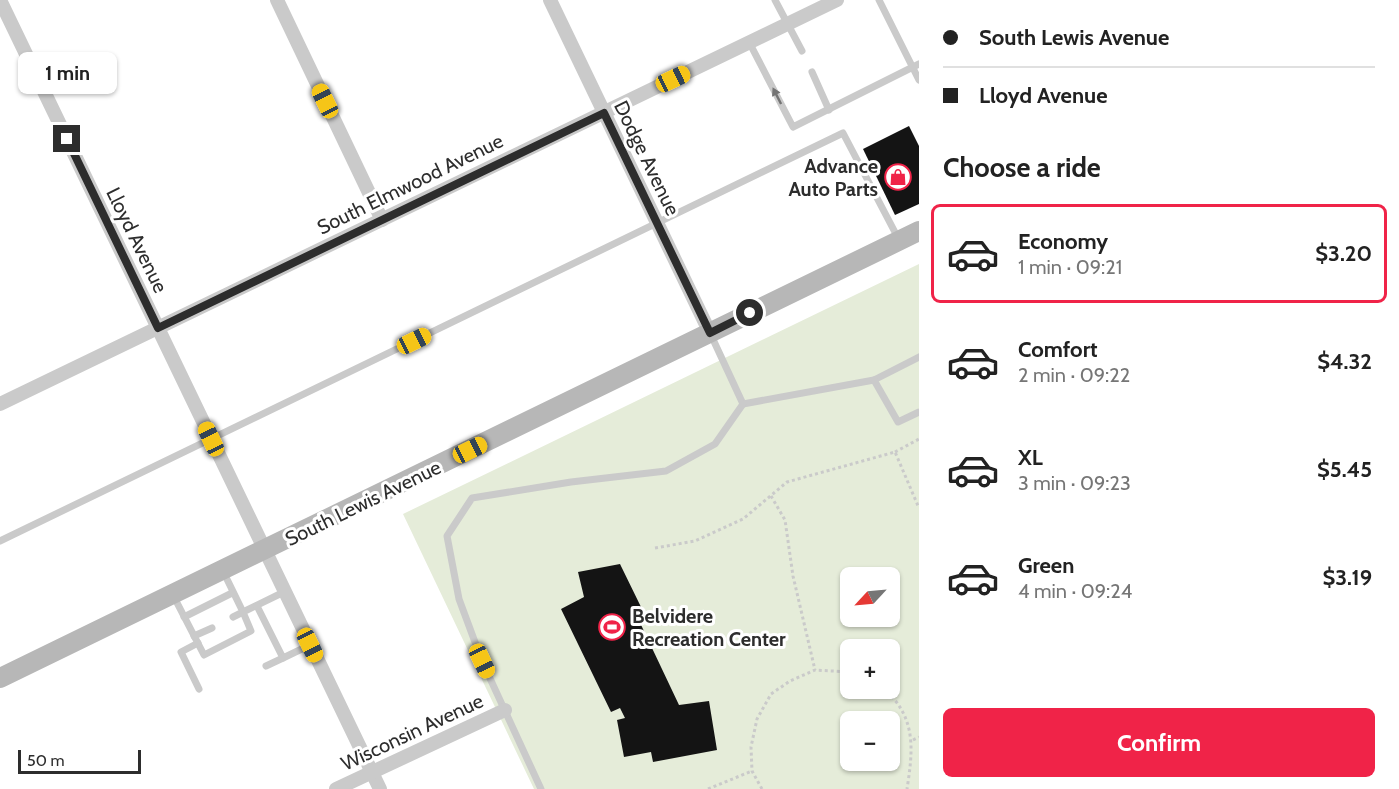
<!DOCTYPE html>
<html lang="en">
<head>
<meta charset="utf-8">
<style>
  body { margin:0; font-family:Cabin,sans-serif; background:#f2f2f2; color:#222; height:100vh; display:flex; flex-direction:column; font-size:22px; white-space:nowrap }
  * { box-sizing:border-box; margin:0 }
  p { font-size:20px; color:#767676 }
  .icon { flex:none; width:33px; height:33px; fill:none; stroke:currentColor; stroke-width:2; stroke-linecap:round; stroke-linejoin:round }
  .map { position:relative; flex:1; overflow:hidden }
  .panel { display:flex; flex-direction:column; background:#fff; width:480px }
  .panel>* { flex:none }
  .banner { display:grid; align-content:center; height:132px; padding:0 24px; background:#fff }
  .needle { width:39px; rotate:244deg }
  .fabs { position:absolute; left:840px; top:567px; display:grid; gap:12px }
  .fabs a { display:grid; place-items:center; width:60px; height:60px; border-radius:9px; background:#fff; box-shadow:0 2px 4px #0004; font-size:30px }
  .scale { position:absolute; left:18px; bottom:15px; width:123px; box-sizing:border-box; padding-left:6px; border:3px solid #2d2d2d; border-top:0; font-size:16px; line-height:21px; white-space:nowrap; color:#2d2d2d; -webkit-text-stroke:4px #fff; paint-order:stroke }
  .end { position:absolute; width:27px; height:27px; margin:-14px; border:8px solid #2d2d2d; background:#fff; box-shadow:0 0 0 3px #fff }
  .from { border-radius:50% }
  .bubble { position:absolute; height:42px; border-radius:9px; background:#fff; box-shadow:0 2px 4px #0004; font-size:20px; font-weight:700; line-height:42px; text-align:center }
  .car { position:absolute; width:18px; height:36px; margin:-18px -9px; border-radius:8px; box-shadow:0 0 4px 2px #0007; background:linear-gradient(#f5c518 24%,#345 0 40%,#f5c518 0 76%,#345 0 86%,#f5c518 0) }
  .banner b { display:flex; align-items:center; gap:21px; height:57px; font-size:22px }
  .banner b+b { border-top:2px solid #e0e0e0 }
  .banner i { width:15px; height:15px; background:#222 }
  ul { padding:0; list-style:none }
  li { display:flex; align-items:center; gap:18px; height:99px; margin:0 12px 9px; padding:0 12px; border:3px solid transparent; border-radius:9px }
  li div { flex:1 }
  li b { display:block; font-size:22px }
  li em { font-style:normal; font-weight:700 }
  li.active { border-color:#f02348 }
  li>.icon { width:54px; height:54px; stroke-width:1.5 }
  h2 { padding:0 24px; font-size:27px; line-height:72px }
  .action { display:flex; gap:12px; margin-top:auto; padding:12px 24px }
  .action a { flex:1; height:69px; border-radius:9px; background:#f02348; color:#fff; font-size:24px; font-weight:700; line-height:69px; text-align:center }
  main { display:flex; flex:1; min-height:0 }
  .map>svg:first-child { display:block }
  .green { fill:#e5ecd9; fill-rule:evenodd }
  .building { fill:#141414 }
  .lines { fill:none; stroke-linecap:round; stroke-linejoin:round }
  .path { stroke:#cacaca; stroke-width:3; stroke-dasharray:3 3; stroke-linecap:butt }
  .lane { stroke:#cacaca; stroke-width:7 }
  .street { stroke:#cacaca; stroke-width:14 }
  .secondary { stroke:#b7b7b7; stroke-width:20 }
  .oneway { fill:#747474 }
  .route { stroke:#2d2d2d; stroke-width:8 }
  .labels { text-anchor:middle; stroke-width:6; stroke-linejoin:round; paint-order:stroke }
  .street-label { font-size:20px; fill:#2d2d2d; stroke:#fff }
  .poi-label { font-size:20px; font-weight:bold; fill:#2d2d2d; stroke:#fff; text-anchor:end }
</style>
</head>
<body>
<main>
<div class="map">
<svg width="919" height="789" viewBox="0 0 919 789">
  <rect width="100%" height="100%" fill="#fff"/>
  <!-- green -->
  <path class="green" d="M 919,264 L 919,789 L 534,789 L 403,514 ZM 850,578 L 890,578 L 890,616 L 850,616 ZM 850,650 L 890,650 L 890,688 L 850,688 ZM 850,722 L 890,722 L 890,760 L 850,760 Z"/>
  <!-- building -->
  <g class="building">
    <path d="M 909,126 L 919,146 L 919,204 L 895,215 L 863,149 Z"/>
    <path d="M 620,564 L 641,607 L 634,610 L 679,705 L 709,701 L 717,750 L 653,762 L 651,752 L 624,757 L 617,720 L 625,718 L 620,708 L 611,712 L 561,609 L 584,597 L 578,572 Z"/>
  </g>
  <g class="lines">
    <!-- path -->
    <g class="path">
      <path d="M 895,452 L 919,439"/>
      <path d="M 771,496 L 785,520 L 793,576 L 815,670"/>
      <path d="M 655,548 L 695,541 L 743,519 L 787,482 L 895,452 L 919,508"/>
      <path d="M 883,688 C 917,717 913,750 907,789"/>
      <path d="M 913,740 L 919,737"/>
      <path d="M 708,789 L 752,771"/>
      <path d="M 762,789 L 752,771 L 751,747 L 757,719 L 771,694 L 790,681 L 815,670 L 850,672"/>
    </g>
    <!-- lane -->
    <g class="lane">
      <path d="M 775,0 L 802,51"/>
      <path d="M 879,0 L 919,80"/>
      <path d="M 749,42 L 793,127 L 919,64"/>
      <path d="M 812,72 L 829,110"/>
      <path d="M 711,335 L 743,404 L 874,380 L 919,357"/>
      <path d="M 874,380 L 898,422 L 919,412"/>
      <path d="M 0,541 L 843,133 L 898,238"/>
      <path d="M 223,571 L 243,612 L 233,617"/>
      <path d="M 173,595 L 204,655 L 251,631 L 243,612 L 284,592"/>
      <path d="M 257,606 L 283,658 L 310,645"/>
      <path d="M 184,617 L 232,593"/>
      <path d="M 194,636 L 212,628"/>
      <path d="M 198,643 L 181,652 L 199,689"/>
      <path d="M 266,666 L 283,658"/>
      <path d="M 541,789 L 482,661 L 459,599 L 447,536 L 472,498 L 571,482 L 666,471 L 715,444 L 743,404"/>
    </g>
    <!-- street -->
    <g class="street">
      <path d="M 0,0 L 380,789"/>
      <path d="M 277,0 L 382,220"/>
      <path d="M 550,0 L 710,333"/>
      <path d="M 0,404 L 837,0"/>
      <path d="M 336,789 L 505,710"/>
    </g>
    <!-- secondary -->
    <path class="secondary" d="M 0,678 L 919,231"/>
  </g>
  <!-- one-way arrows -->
  <defs><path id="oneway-solid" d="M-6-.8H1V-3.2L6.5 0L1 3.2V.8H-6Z" transform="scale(1.5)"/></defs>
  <use class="oneway" href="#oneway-solid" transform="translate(777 96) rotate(-117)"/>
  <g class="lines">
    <!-- route -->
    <path class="route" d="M 67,139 L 158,328 L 604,113 L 710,333 L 750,313"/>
  </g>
  <!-- icons -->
  <defs>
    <g id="shop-ring" transform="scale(1.35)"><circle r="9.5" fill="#fff" stroke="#f02348" stroke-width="1.5"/><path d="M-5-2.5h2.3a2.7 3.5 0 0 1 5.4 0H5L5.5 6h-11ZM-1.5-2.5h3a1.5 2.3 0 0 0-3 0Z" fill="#f02348"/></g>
    <g id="stadium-ring" transform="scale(1.35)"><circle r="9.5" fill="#fff" stroke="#f02348" stroke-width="1.5"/><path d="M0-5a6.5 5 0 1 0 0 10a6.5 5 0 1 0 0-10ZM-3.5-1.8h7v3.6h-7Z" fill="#f02348"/></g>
  </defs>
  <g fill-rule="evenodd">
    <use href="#shop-ring" x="898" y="177"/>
    <use href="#stadium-ring" x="612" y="627"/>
  </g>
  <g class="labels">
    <!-- street labels -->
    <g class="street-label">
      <text transform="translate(647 158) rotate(64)" y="7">Dodge Avenue</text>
      <text transform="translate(410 184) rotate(-26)" y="7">South Elmwood Avenue</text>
      <text transform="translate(137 240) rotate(64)" y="7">Lloyd Avenue</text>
      <text transform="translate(363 503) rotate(-26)" y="7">South Lewis Avenue</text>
      <text transform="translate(412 732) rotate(-25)" y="7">Wisconsin Avenue</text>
    </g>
    <!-- poi labels -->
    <g class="poi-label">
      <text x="878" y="173">Advance<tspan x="878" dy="23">Auto Parts</tspan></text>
      <text x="632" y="623" text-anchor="start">Belvidere<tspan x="632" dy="23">Recreation Center</tspan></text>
    </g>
  </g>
</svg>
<div class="fabs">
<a><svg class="needle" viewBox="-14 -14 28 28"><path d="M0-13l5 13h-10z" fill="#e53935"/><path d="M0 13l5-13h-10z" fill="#767676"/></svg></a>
<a>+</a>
<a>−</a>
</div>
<div class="scale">50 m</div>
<i class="end from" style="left:750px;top:313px"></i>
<i class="end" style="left:67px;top:139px"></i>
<div class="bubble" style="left:18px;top:52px;width:99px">1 min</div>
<i class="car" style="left:673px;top:79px;rotate:65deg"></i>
<i class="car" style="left:325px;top:101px;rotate:334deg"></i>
<i class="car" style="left:414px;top:341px;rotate:64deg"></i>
<i class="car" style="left:211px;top:439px;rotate:335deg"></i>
<i class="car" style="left:470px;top:450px;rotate:64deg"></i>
<i class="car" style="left:310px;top:645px;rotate:154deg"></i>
<i class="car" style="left:482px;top:661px;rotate:155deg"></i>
</div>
<section class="panel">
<div class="banner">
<b><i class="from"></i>South Lewis Avenue</b>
<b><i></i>Lloyd Avenue</b>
</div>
<h2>Choose a ride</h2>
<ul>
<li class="active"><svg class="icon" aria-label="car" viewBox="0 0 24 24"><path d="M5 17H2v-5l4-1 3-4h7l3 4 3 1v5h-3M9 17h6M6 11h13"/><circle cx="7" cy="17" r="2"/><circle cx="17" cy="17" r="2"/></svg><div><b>Economy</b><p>1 min · 09:21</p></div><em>$3.20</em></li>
<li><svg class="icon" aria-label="car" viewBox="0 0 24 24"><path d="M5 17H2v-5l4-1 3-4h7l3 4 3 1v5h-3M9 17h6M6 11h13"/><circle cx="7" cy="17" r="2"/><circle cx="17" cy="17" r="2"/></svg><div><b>Comfort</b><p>2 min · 09:22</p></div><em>$4.32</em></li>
<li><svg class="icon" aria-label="car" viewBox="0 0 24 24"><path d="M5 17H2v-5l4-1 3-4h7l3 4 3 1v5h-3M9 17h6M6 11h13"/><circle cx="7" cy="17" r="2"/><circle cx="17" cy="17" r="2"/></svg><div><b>XL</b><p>3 min · 09:23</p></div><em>$5.45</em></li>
<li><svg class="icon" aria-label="car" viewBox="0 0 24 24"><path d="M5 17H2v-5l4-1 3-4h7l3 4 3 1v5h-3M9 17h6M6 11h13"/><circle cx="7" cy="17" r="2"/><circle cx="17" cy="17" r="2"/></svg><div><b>Green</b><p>4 min · 09:24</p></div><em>$3.19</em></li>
</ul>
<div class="action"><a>Confirm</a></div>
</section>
</main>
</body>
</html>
